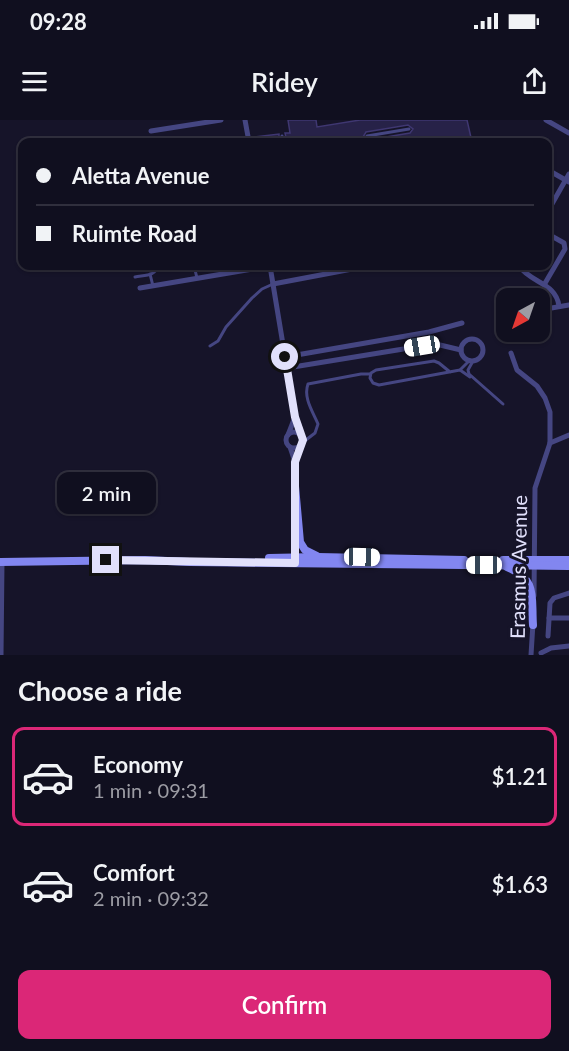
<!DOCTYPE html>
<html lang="en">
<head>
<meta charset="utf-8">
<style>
  body { margin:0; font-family:Lato,sans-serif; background:#1e1d2c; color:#f1f3f6; height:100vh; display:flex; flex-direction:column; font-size:22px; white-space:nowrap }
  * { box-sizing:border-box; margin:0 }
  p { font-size:20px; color:#9c9ca4 }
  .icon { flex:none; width:33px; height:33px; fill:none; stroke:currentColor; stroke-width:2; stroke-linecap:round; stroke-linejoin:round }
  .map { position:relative; height:535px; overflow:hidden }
  .side { display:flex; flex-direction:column; background:#100f1f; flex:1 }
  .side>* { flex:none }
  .hud { position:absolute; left:18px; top:18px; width:534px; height:132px; border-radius:12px; box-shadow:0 2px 4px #0004,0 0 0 2px #302f3d; display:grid; align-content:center; height:132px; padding:0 18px; background:#100f1f }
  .needle { width:39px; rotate:220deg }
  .controls { position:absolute; left:496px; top:168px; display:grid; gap:12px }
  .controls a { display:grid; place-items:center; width:54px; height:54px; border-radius:12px; background:#100f1f; box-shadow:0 2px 4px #0004,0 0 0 2px #302f3d; font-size:30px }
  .end { position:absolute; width:27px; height:27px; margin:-14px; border:8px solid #e1e0fb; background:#111; box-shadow:0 0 0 3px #111 }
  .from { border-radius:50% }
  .bubble { position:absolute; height:42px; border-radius:12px; background:#100f1f; box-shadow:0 2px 4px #0004,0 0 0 2px #302f3d; font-size:20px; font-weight:600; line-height:42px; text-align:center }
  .car { position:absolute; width:18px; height:36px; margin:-18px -9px; border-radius:8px; box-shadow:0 0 4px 2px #0007; background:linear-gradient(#fff 24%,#345 0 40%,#fff 0 76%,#345 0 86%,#fff 0) }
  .hud b { display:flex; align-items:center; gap:21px; height:57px; font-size:22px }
  .hud b+b { border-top:2px solid #302f3d }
  .hud i { width:15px; height:15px; background:#f1f3f6 }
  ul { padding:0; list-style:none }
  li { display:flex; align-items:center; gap:18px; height:99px; margin:0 12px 9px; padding:0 6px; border:3px solid transparent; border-radius:12px }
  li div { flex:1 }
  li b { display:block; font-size:22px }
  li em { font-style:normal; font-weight:600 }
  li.selected { border-color:#db2777 }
  li>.icon { width:54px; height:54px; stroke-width:1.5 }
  h2 { padding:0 18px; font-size:27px; line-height:72px }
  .primary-button { display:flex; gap:12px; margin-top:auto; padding:12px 18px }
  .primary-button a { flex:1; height:69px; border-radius:12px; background:#db2777; color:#fff; font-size:24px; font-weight:600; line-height:69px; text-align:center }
  .status { display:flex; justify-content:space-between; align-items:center; height:42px; padding:0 30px; background:#100f1f; direction:ltr }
  .status svg { height:16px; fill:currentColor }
  header { display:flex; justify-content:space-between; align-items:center; height:78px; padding:0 18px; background:#100f1f; font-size:27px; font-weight:600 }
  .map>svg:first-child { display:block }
  .building { fill:#272248; stroke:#3f3771; stroke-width:1.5; fill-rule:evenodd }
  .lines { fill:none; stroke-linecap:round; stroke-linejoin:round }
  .service { stroke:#454682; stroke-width:3 }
  .minor { stroke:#454682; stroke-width:5 }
  .tertiary { stroke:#454682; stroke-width:7 }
  .secondary { stroke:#8286f0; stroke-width:8 }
  .route { stroke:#e1e0fb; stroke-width:8 }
  .labels { text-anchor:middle; stroke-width:6; stroke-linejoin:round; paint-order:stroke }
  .street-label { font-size:20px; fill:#e1e0fb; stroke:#161429 }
</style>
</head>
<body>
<div class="status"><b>09:28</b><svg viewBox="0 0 49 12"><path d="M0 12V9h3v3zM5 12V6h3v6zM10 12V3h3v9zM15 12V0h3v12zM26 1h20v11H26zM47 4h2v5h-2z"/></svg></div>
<header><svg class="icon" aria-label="menu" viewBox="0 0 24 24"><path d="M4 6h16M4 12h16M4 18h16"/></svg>Ridey<svg class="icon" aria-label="share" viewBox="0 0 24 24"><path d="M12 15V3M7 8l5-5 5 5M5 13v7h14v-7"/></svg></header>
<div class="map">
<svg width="569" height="535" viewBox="0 0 569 535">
  <rect width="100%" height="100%" fill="#161429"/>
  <!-- building -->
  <g class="building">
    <path d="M 288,0 L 316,0 L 317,7 L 360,0 L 467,0 L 472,22 L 410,22 L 406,18 L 399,19 L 396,22 L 287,22 L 285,13 L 290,13 ZM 408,5 L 413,9 L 410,13 L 368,20 L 363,17 L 366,12 Z"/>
    <path d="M 279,14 L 279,22 L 256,22 L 255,17 Z"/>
  </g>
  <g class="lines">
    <!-- service -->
    <g class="service">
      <path d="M 282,16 L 283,22"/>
      <path d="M 367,16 L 409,9"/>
      <path d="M 217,18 L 218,22"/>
      <path d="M 400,22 L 406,22"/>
      <path d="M 194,146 L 197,158"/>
      <path d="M 150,154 L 153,166"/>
      <path d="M 135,157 C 144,155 156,156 158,146"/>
      <path d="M 210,226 L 218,221 L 226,207 L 252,178 L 262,169 L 273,164"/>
      <path d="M 473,241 L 468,250 L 469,254 L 503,284"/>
      <path d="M 460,250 L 470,257"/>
      <path d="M 450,252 L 439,243 L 434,241 L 376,250 L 371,253 L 370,258 L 373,263 L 379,265 L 460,250 L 469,241"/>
      <path d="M 302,323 L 315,313 L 318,304 C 313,292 303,278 308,264 L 361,254 L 370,254"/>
    </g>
    <!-- minor -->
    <g class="minor">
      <path d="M 245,0 L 249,22"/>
      <path d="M 546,0 L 569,13"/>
      <path d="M 151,11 L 221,0"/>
      <path d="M 494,20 L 498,22"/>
      <path d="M 548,50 L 569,62"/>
      <path d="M 548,91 L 569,54"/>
      <path d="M 270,146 L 295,297 L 301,315"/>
      <path d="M 519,146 C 531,163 556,163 559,186"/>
      <path d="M 273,164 L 368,146"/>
      <path d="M 544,165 L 565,129 L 564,123 L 548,114"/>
      <path d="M 140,168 L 270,146"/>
      <path d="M 540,190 L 569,185"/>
      <circle cx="472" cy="230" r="11"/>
      <path d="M 511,233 L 517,250 L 537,266 L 545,278 L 550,292 L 550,323 L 535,368 L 534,476"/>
      <path d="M 285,237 L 429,212 L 462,203"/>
      <path d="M 287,248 L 428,225 L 440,225 L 461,230"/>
      <circle cx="294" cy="320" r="8"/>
      <path d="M 288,315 L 295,297"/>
      <path d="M 550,323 L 569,315"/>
      <path d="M 290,327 L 295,342 L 295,367"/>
      <path d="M 295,439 L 295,400"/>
      <path d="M 549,498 L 569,498"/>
      <path d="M 548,516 L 550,483 L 554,478 L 569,473"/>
      <path d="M 541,533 L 551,528 L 569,526"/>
      <path d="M 531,535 L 533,503"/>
    </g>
    <!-- tertiary -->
    <path class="tertiary" d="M 0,535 L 1,442"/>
    <!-- secondary -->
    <g class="secondary">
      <path d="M 295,366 L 300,422 L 305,430 L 317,436"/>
      <path d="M 269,438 L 318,437 L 464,440"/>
      <path d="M 503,440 L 569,440"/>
      <path d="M 0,442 L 145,440 L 190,442 L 569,446"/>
      <path d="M 507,447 C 538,460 531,477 533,505"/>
    </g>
  </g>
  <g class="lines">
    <!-- route -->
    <path class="route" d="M 106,440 L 295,443 L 295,342 L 303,320 L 295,297 L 285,237"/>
  </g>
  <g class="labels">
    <!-- street labels -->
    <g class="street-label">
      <text transform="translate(519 447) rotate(-89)" y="7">Erasmus Avenue</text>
    </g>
  </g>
</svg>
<div class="controls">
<a><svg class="needle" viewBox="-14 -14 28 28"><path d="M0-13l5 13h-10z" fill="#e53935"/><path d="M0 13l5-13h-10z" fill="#9c9ca4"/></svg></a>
</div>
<i class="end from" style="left:285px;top:237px"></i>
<i class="end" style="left:106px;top:440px"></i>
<div class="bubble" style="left:57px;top:352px;width:99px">2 min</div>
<i class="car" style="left:422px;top:226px;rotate:261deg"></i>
<i class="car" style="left:362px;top:437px;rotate:91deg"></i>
<i class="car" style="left:484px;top:445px;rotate:270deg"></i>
<div class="hud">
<b><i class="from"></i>Aletta Avenue</b>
<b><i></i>Ruimte Road</b>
</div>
</div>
<section class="side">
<h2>Choose a ride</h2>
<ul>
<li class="selected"><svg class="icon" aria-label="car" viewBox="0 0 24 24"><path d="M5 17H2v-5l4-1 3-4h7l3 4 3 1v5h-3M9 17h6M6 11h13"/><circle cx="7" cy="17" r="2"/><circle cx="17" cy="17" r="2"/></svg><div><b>Economy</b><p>1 min · 09:31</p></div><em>$1.21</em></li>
<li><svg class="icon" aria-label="car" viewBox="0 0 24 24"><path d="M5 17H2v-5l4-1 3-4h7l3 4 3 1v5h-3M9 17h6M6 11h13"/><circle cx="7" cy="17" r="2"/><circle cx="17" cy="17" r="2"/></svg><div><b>Comfort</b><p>2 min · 09:32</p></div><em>$1.63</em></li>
</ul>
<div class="primary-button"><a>Confirm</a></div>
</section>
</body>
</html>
